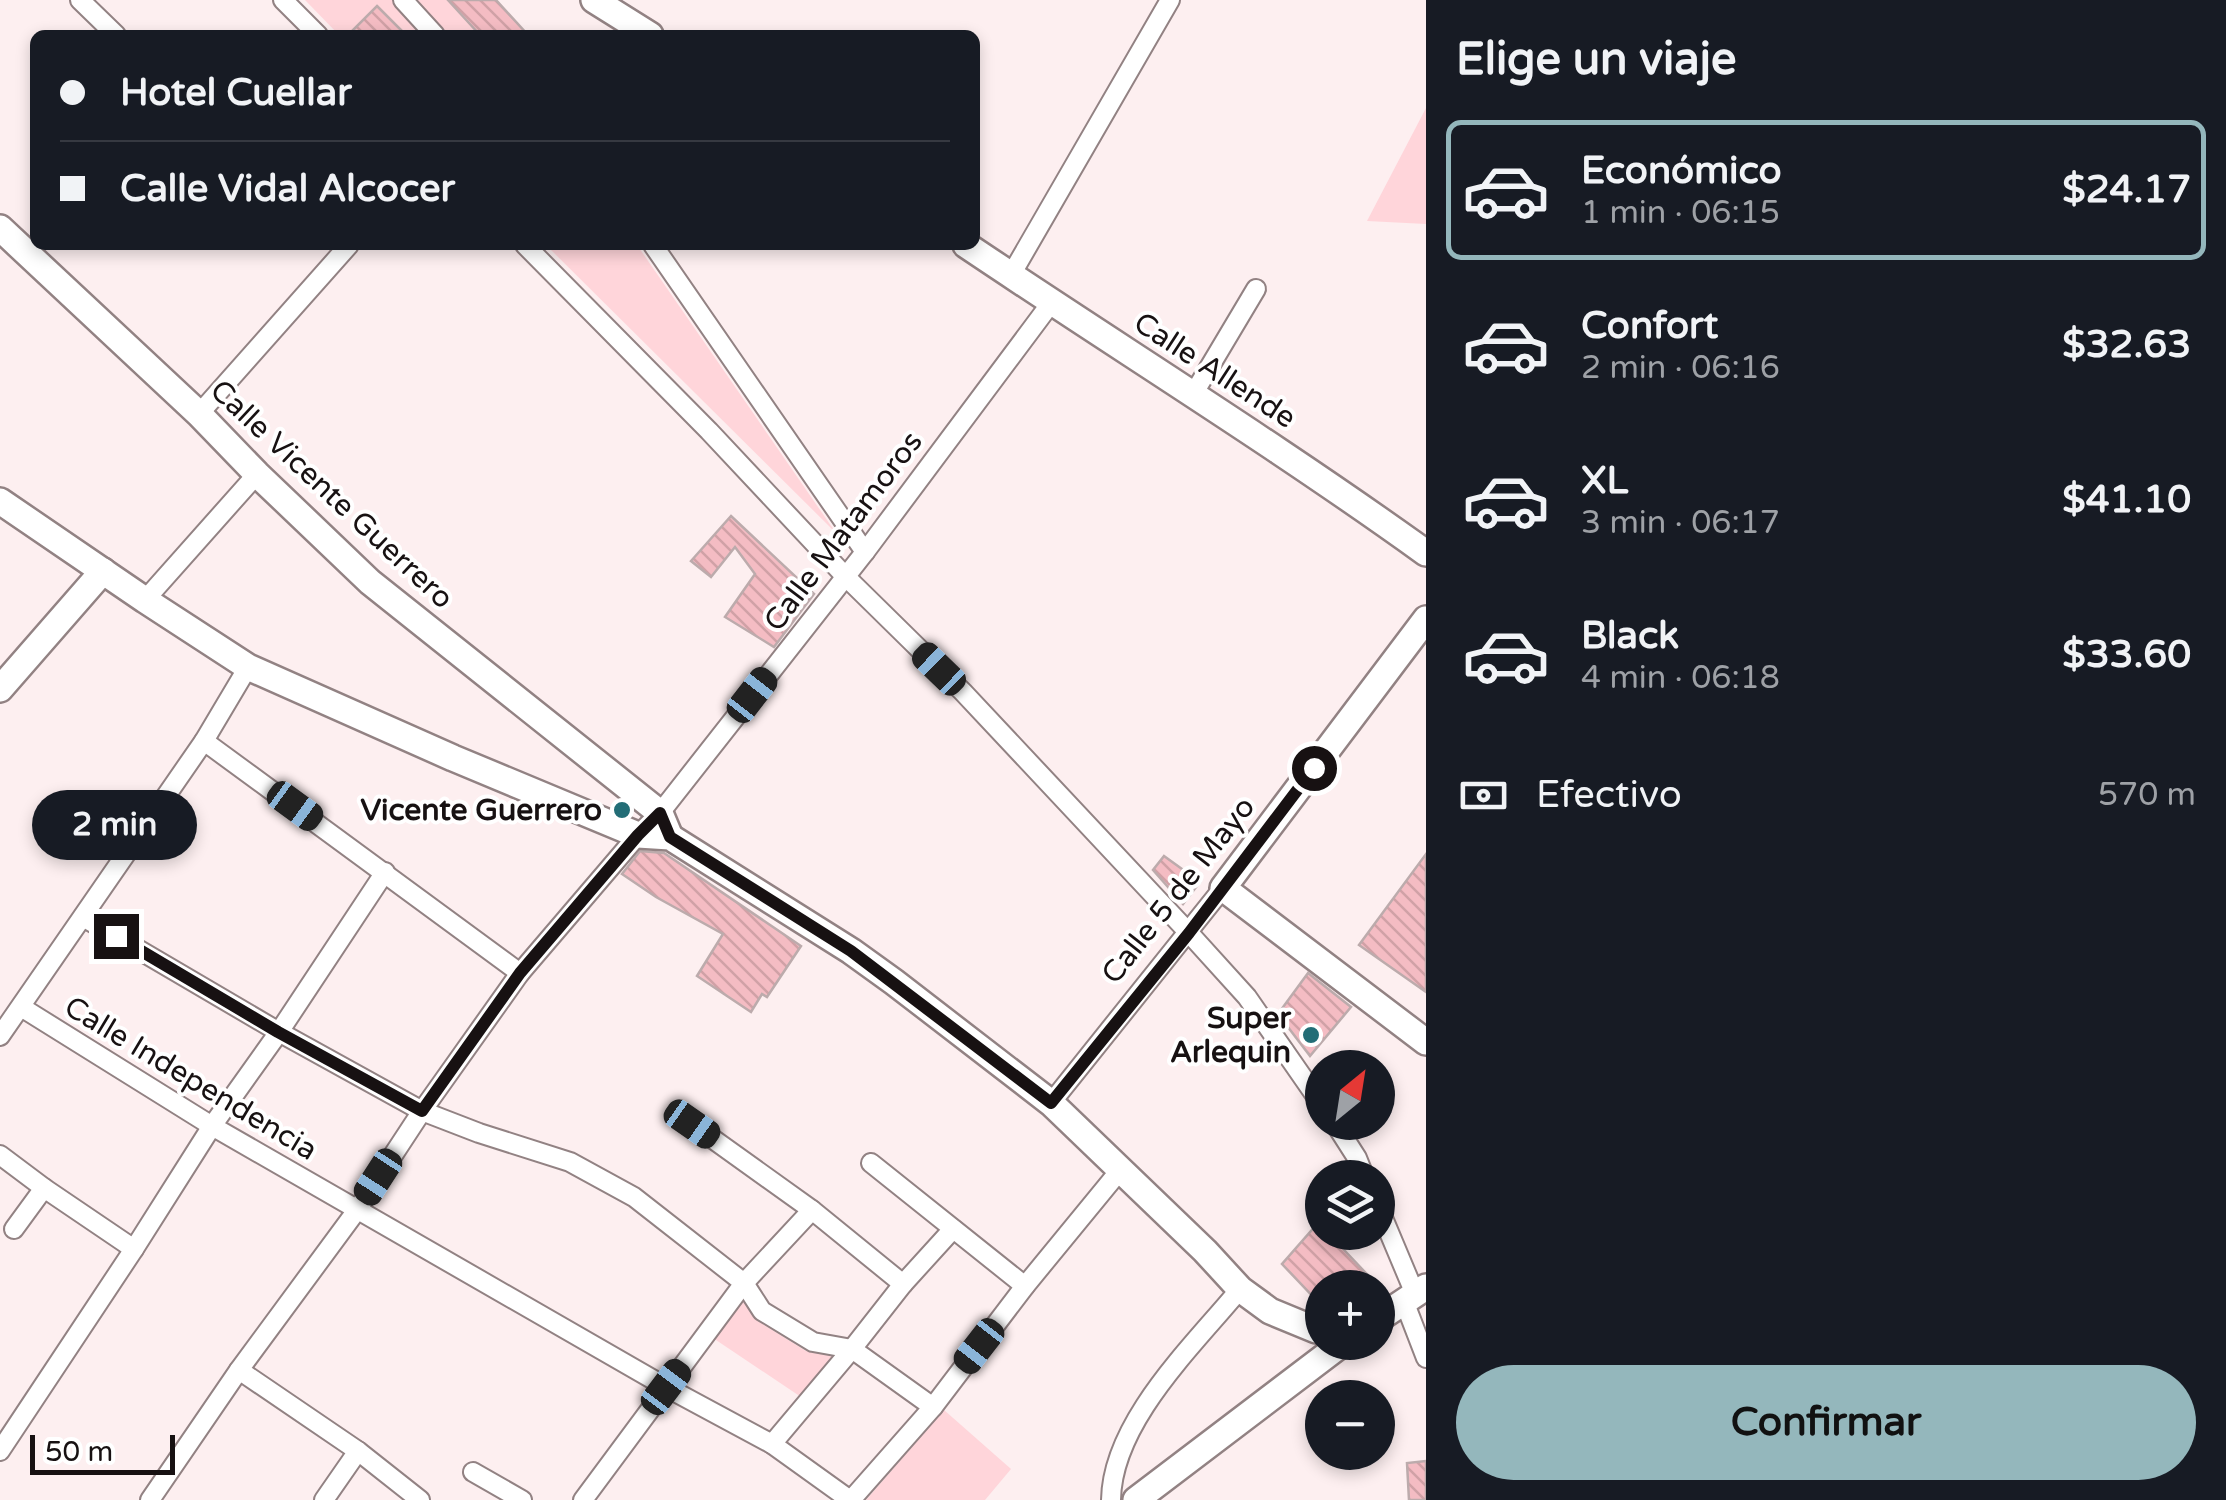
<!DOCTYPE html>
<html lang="es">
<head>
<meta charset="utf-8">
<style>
  body { margin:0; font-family:"Varela Round",sans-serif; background:#20242c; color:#f1f3f6; height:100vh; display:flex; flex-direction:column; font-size:38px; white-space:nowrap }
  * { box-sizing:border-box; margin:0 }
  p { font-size:32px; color:#9ea1a6 }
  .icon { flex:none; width:55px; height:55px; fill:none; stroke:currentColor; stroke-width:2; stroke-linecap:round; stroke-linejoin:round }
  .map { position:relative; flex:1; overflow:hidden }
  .details { display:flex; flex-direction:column; background:#171b24; width:800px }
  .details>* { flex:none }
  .banner { position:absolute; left:30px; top:30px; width:950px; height:220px; border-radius:15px; box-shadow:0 5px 15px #0003; display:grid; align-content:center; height:220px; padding:0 30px; background:#171b24 }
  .needle { width:65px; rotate:30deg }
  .fabs { position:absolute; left:1305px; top:1050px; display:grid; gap:20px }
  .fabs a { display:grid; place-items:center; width:90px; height:90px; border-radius:50%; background:#171b24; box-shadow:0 5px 15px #0003; font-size:50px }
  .scale { position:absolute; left:30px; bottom:25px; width:145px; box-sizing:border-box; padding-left:10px; border:5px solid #171112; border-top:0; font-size:28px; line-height:35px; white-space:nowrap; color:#171112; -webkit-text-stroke:8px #fff; paint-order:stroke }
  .end { position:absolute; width:45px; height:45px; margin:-22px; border:12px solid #171112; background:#fff; box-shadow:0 0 0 5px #fff }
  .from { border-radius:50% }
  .bubble { position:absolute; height:70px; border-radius:35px; background:#171b24; box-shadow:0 5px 15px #0003; font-size:32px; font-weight:700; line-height:70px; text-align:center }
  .car { position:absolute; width:30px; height:60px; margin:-30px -15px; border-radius:12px; box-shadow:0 0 8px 2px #0007; background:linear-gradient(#222 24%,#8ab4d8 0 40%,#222 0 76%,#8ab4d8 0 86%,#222 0) }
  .banner b { display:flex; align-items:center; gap:35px; height:95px; font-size:38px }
  .banner b+b { border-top:2px solid #363941 }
  .banner i { width:25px; height:25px; background:#f1f3f6 }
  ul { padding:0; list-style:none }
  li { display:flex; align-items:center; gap:30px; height:140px; margin:0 20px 15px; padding:0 10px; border:5px solid transparent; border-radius:15px }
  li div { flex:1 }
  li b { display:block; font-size:38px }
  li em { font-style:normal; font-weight:700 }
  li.active { border-color:#94b7bc }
  li>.icon { width:90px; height:90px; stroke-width:1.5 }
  h2 { padding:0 30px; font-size:45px; line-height:120px }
  .pay { display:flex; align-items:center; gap:25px; height:110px; padding:0 30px; font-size:38px }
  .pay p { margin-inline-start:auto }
  .primary-button { display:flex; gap:20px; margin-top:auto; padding:20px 30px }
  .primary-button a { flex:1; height:115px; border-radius:60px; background:#94b7bc; color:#111; font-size:40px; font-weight:700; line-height:115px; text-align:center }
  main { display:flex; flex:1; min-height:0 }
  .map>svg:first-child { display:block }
  .park { fill:#ffd5da }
  .building { fill:url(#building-back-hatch); stroke:#bcabac; stroke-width:2.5 }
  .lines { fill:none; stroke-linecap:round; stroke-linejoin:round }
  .street-casing { stroke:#928283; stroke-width:22 }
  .secondary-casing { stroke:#928283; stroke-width:30 }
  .street { stroke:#fff; stroke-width:18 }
  .secondary { stroke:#fff; stroke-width:25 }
  .route { stroke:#171112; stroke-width:12 }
  .poi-dot { fill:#236d76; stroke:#fff; stroke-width:4 }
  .labels { text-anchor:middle; stroke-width:8; stroke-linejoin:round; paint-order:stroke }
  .street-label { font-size:30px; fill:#171112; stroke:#fff }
  .poi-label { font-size:30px; font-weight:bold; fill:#171112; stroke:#fff; text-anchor:end }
</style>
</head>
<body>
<main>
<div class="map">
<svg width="1426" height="1500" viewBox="0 0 1426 1500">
  <defs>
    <pattern id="building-back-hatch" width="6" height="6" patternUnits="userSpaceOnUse" patternTransform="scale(2.5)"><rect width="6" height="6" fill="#f4bcc3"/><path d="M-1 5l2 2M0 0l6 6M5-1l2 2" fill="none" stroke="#d0a1a6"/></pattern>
  </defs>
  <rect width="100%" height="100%" fill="#fdeff0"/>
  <!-- park -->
  <g class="park">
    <path d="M 305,0 L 479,0 L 516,35 L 339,35 Z"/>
    <path d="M 1426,108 L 1426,224 L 1367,221 Z"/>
    <path d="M 546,245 L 637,245 L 836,533 Z"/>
    <path d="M 744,1298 L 758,1321 L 806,1351 L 836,1353 L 801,1397 L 713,1338 Z"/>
    <path d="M 944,1410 L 1011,1469 L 985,1500 L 866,1500 Z"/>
  </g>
  <!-- building -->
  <g class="building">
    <path d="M 448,0 L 496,0 L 528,35 L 480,35 Z"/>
    <path d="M 377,6 L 406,35 L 348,35 Z"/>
    <path d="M 731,516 L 814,594 L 774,647 L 725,617 L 755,574 L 735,547 L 711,577 L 691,561 Z"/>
    <path d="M 640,851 L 664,853 L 801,946 L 767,997 L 762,994 L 751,1012 L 697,976 L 723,934 L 656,897 L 622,874 Z"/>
    <path d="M 1426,854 L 1426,992 L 1359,945 Z"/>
    <path d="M 1164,856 L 1200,882 L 1183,904 L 1153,870 Z"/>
    <path d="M 1308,973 L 1351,1007 L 1310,1056 L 1278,1014 Z"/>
    <path d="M 1318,1223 L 1322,1228 L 1322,1232 L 1327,1232 L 1380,1288 L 1322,1288 L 1322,1306 L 1282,1264 Z"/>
    <path d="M 1426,1461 L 1426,1500 L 1409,1500 L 1407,1463 Z"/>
  </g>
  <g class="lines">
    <!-- street casing -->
    <g class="street-casing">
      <g id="street">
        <path d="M 80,0 L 116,35"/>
        <path d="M 283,0 L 318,35"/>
        <path d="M 403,0 L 435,35"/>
        <path d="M 525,245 L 709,431 L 845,576 L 963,692 L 1189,933 L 1247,997 L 1322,1105"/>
        <path d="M 653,245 L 865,552"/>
        <path d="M 1011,275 L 1170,0"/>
        <path d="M 1194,393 L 1256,289"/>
        <path d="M 199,414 L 349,245"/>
        <path d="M 145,600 L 257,474"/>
        <path d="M 204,741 L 520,973"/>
        <path d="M 83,917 L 279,1032 L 422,1111 L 479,1133 L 570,1162 L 634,1197 L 744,1283 L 762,1311 L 813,1342 L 852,1349 L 933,1407"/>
        <path d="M 21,1007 L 212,1126 L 666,1387 L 772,1444 L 850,1500"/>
        <path d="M 0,1036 L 204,741 L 248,667"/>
        <path d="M 1051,1103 L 1223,888"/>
        <path d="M 1334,1122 L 1357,1158 L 1365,1178"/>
        <path d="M 692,1124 L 812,1210 L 903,1284"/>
        <path d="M 0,1155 L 44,1188 L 134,1249"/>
        <path d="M 871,1163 L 1025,1286"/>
        <path d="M 1378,1206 L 1415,1294"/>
        <path d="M 14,1229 L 44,1188"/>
        <path d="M 1404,1301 L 1426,1358"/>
        <path d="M 239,1370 L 358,1451 L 420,1500"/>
        <path d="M 772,1444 L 852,1349 L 903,1284 L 953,1229"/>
        <path d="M 0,1451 L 134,1249 L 212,1126 L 279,1032 L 385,872"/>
        <path d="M 473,1472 L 522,1500"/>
        <path d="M 150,1500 L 239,1370 L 357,1210 L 422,1111 L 520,973 L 638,835 L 660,813 L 865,552 L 1051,303"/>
        <path d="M 324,1500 L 358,1451"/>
        <path d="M 583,1500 L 744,1283 L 812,1210"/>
        <path d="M 851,1500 L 933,1407 L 1025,1286 L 1121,1169"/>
        <path d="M 1111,1500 C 1112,1422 1193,1346 1240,1289"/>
      </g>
    </g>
    <!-- secondary casing -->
    <g class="secondary-casing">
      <g id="secondary">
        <path d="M 594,0 L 650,35"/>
        <path d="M 0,228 L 199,414 L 257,474 L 370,582 L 660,813 L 670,837"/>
        <path d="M 966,245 C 1119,348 1276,445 1426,553"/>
        <path d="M 0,501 L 145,600 L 248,667 L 453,758 L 638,835 L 670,837 L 851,951 L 894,982 L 1051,1103 L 1205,1251 L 1240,1289 L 1270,1311 L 1316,1330 L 1322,1330"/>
        <path d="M 1426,619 L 1223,888 L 1426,1042"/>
        <path d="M 0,689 L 103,571"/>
        <path d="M 1378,1319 L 1426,1287"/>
        <path d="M 1136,1500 L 1344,1342"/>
      </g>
    </g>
    <!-- street -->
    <use href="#street" class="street"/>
    <!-- secondary -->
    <use href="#secondary" class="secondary"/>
  </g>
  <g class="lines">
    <!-- route -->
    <path class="route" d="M 116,936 L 278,1032 L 422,1111 L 520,973 L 638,835 L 660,813 L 670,837 L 851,951 L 1051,1103 L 1189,933 L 1314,768"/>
  </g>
  <!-- markers -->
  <g class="poi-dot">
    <circle cx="622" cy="810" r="10"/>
    <circle cx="1311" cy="1035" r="10"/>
  </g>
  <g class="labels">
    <!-- street labels -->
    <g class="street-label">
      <text transform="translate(1215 370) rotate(33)" y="10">Calle Allende</text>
      <text transform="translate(332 494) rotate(43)" y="10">Calle Vicente Guerrero</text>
      <text transform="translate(843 531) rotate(-53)" y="10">Calle Matamoros</text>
      <text transform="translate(1178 890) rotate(-52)" y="10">Calle 5 de Mayo</text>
      <text transform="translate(191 1078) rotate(31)" y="10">Calle Independencia</text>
    </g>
    <!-- poi labels -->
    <g class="poi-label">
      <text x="602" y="820">Vicente Guerrero</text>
      <text x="1291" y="1028">Super<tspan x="1291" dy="34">Arlequin</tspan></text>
    </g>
  </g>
</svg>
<div class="fabs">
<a><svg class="needle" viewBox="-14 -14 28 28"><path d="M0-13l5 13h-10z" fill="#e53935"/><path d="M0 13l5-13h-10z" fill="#9ea1a6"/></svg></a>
<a><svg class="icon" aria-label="layers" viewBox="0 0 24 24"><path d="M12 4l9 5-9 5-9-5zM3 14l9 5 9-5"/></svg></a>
<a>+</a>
<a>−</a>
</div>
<div class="scale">50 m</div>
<i class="end from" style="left:1314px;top:768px"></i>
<i class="end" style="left:116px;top:936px"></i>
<div class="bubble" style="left:32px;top:790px;width:165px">2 min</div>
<i class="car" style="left:939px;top:669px;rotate:314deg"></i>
<i class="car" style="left:752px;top:695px;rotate:38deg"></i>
<i class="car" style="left:295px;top:806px;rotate:126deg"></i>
<i class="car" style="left:692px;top:1124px;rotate:125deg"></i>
<i class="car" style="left:378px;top:1177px;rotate:213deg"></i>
<i class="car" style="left:979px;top:1346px;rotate:218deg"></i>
<i class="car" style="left:666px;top:1387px;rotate:37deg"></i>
<div class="banner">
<b><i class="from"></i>Hotel Cuellar</b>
<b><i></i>Calle Vidal Alcocer</b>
</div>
</div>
<section class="details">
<h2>Elige un viaje</h2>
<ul>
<li class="active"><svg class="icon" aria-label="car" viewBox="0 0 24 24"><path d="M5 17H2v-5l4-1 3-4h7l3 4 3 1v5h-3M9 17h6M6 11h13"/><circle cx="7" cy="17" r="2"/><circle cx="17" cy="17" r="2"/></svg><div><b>Económico</b><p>1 min · 06:15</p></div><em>$24.17</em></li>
<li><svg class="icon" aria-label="car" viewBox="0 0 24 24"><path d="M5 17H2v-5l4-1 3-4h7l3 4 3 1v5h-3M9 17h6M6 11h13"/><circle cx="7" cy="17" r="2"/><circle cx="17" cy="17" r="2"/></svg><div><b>Confort</b><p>2 min · 06:16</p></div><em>$32.63</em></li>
<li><svg class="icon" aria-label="car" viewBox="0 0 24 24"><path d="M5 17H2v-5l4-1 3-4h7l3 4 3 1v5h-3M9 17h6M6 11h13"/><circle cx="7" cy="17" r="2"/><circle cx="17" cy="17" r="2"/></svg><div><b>XL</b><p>3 min · 06:17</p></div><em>$41.10</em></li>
<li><svg class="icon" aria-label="car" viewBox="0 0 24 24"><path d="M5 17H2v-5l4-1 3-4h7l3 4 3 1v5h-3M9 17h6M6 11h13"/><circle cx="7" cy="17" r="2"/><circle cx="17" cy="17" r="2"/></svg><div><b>Black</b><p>4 min · 06:18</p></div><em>$33.60</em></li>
</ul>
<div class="pay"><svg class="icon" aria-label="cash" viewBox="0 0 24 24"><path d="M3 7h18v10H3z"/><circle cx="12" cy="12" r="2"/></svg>Efectivo<p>570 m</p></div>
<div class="primary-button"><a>Confirmar</a></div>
</section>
</main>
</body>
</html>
